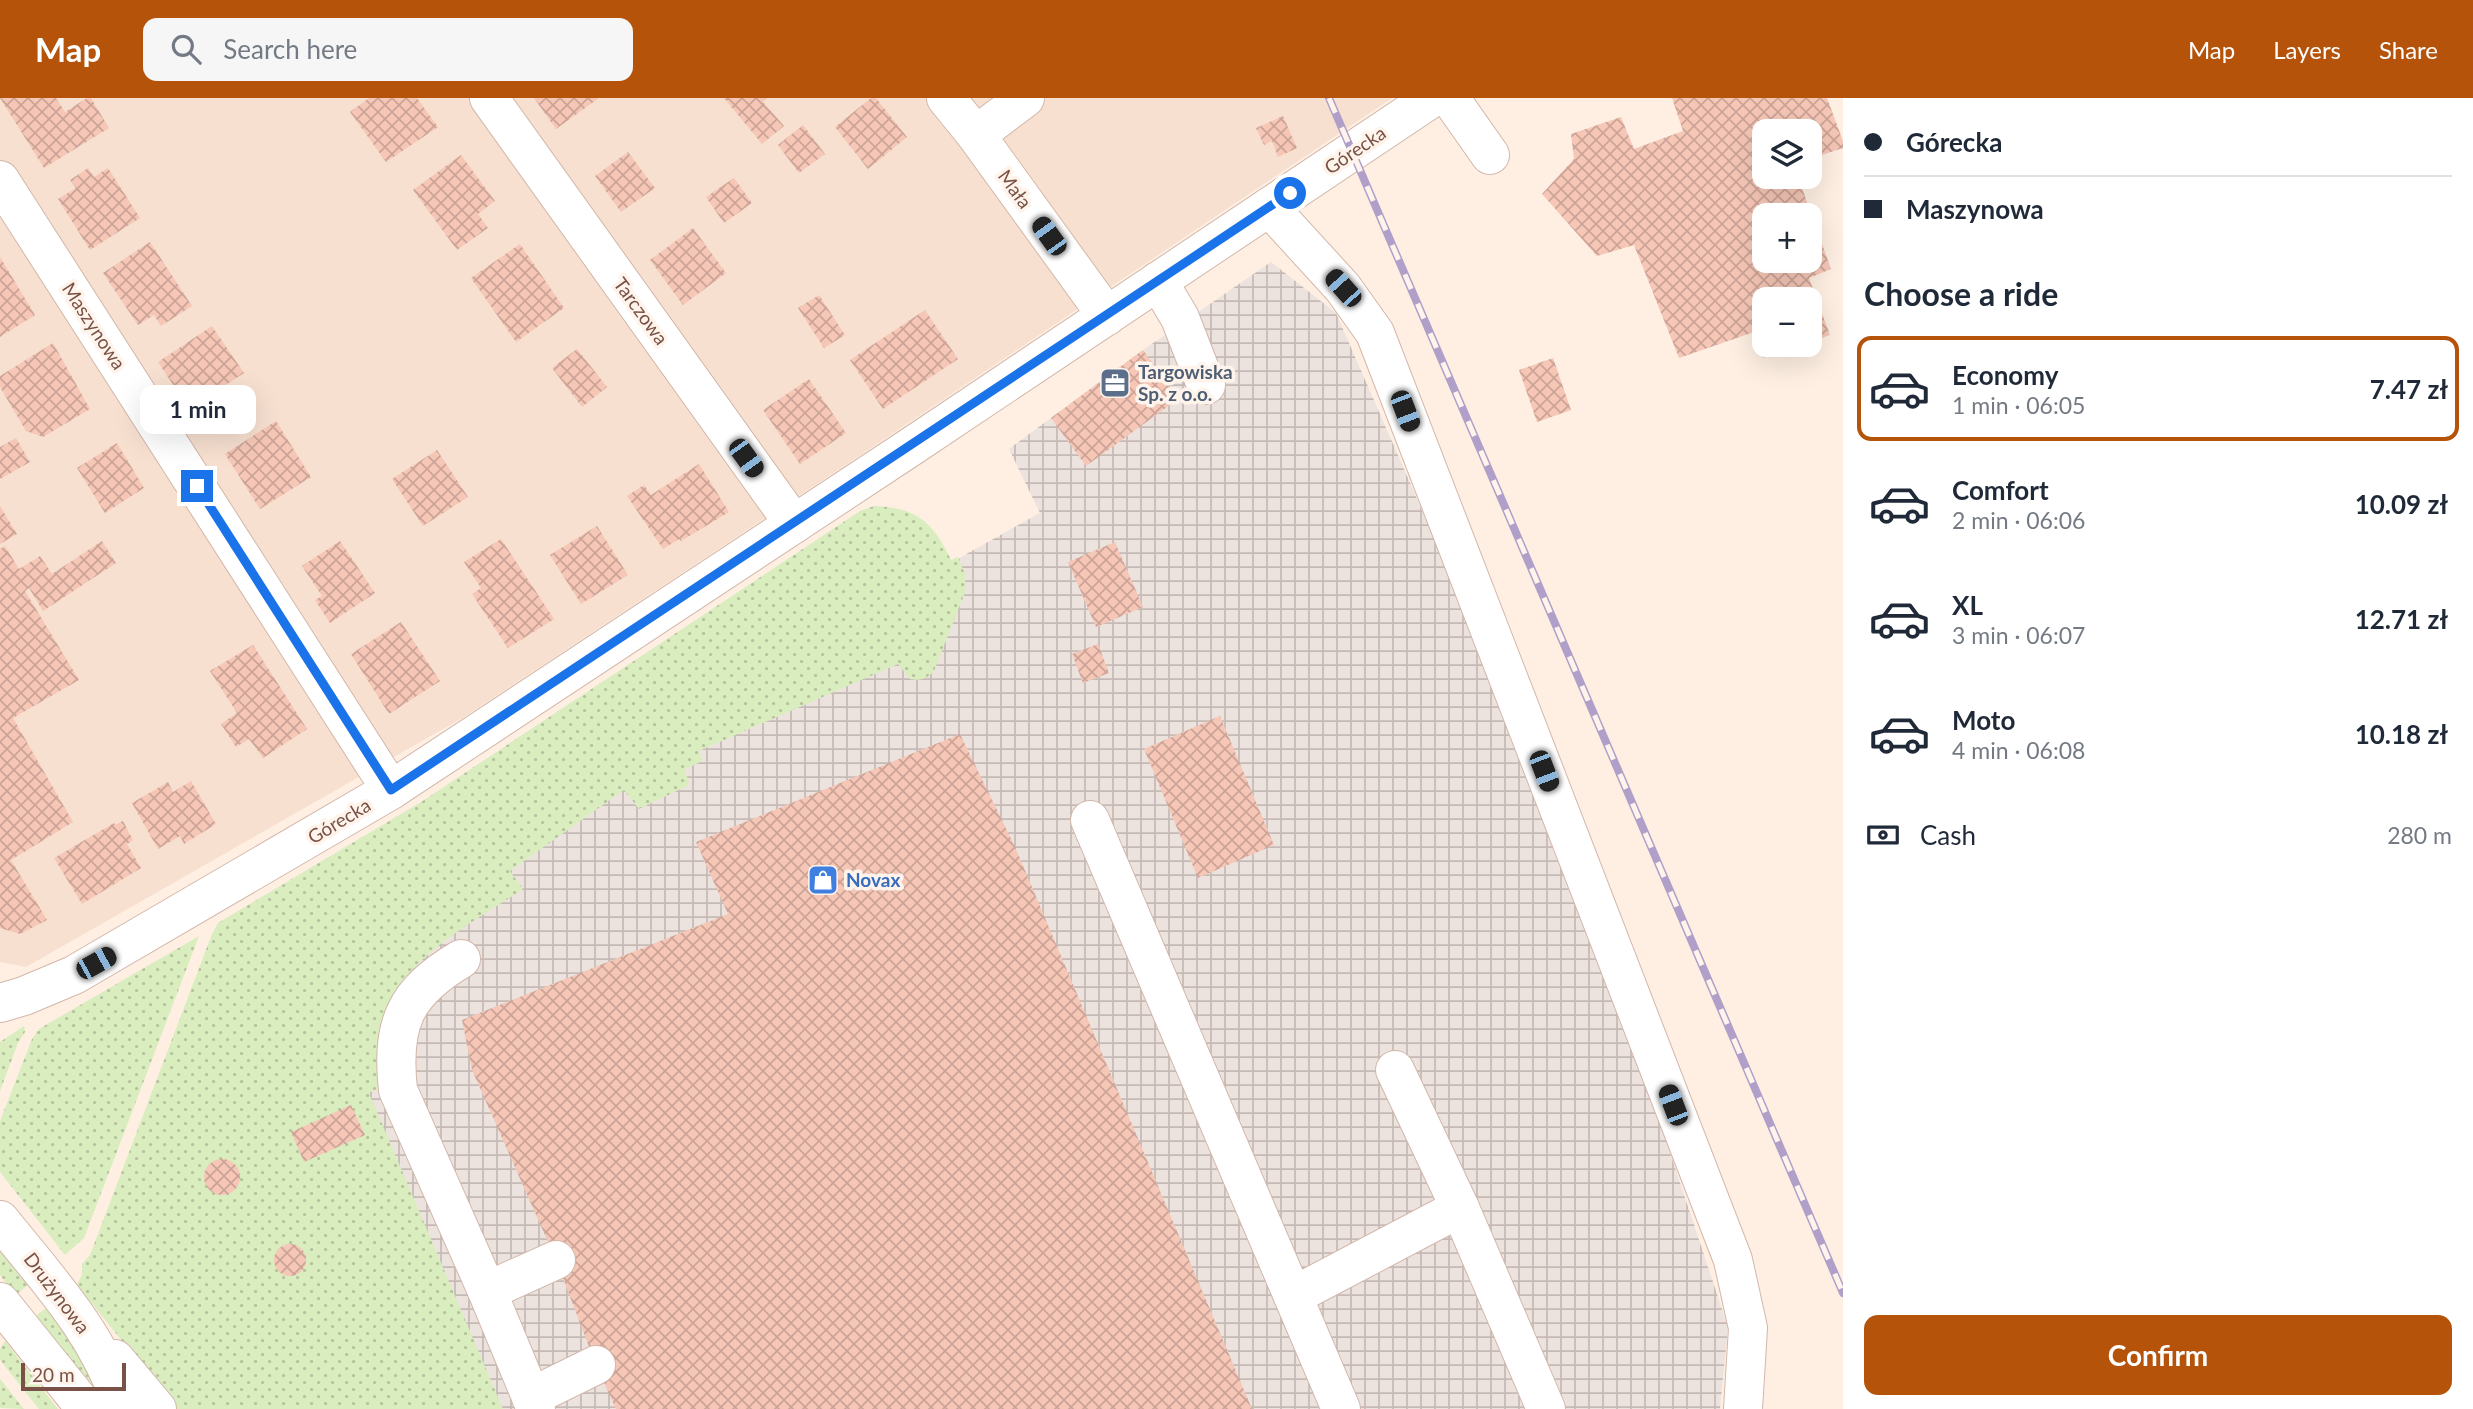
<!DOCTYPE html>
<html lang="en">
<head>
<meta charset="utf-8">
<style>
  body { margin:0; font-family:Lato,sans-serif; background:#f6f6f7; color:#1f2937; height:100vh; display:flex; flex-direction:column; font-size:26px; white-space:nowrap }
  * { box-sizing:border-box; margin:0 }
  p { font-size:23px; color:#747a83 }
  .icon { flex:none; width:38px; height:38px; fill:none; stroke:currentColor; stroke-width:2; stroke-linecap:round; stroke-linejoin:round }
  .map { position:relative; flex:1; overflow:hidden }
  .side { display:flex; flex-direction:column; background:#fff; width:630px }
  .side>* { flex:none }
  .top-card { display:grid; align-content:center; height:154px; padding:0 21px; background:#fff }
  .controls { position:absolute; left:1752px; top:21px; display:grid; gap:14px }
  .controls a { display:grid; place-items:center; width:70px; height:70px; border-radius:14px; background:#fff; box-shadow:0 7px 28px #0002; font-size:35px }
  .scale { position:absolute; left:21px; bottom:18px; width:105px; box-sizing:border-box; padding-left:7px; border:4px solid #795146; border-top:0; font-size:19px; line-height:24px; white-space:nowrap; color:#795146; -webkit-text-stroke:5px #fff4eb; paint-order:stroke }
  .end { position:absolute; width:32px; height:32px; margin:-16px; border:9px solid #1a73e8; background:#fff; box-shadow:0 0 0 4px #fff }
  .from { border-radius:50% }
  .bubble { position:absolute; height:49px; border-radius:14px; background:#fff; box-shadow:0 7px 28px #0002; font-size:23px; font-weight:700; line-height:49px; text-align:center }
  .car { position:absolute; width:21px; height:42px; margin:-21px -10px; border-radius:9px; box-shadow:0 0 5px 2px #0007; background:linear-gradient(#222 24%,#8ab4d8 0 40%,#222 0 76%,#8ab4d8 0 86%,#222 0) }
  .top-card b { display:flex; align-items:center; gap:24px; height:66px; font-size:26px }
  .top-card b+b { border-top:2px solid #e0e1e3 }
  .top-card i { width:18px; height:18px; background:#1f2937 }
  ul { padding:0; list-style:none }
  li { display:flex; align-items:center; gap:21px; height:105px; margin:0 14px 10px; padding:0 7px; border:4px solid transparent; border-radius:14px }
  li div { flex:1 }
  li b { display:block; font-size:26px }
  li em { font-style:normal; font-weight:700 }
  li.active { border-color:#b45309 }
  li>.icon { width:63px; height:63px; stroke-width:1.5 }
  h2 { padding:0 21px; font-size:32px; line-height:84px }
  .pay { display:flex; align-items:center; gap:18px; height:77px; padding:0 21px; font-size:26px }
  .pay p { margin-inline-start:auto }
  .primary-button { display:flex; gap:14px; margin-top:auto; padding:14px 21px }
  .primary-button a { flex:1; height:80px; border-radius:14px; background:#b45309; color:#fff; font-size:28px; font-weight:700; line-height:80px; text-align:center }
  header { display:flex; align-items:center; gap:42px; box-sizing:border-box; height:98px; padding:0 35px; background:#b45309; color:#fff }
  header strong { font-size:33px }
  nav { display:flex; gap:38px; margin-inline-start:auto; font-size:24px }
  .search { width:490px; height:63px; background:#f6f6f7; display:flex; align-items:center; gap:18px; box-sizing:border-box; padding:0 24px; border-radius:14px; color:#747a83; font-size:26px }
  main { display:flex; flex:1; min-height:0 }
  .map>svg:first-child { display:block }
  .residential { fill:#f7e0d0 }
  .industrial { fill:url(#industrial-grid) }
  .grass { fill:url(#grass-dots) }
  .building { fill:url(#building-cross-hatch); fill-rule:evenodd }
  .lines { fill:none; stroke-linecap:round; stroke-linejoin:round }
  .minor-casing { stroke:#d3b7aa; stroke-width:40 }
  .minor { stroke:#fff; stroke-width:38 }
  .rail-casing { stroke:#b0a0c9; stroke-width:8 }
  .rail { stroke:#fff4eb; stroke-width:5; stroke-dasharray:16; stroke-linecap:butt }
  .route { stroke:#1a73e8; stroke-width:9 }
  .labels { text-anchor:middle; stroke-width:7; stroke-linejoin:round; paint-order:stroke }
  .street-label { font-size:19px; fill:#795146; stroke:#fff4eb }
  .service-label { font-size:19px; font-weight:bold; fill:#4e5e75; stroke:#fff4eb; text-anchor:start }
  .shop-label { font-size:19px; font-weight:bold; fill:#366cbe; stroke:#fff4eb; text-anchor:start }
</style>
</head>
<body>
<header>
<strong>Map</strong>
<div class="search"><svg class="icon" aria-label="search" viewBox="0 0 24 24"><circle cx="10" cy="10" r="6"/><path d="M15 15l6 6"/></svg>Search here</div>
<nav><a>Map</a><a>Layers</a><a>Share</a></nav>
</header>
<main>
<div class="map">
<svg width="1843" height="1311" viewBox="0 0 1843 1311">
  <defs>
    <pattern id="industrial-grid" width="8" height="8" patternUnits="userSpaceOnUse" patternTransform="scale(1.75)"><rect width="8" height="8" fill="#ede3de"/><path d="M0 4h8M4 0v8" fill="none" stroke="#c5bab6"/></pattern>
    <pattern id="grass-dots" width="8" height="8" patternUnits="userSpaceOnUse" patternTransform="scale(1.75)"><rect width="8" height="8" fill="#d9edbf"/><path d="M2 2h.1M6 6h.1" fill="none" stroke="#b5c29d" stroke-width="1.8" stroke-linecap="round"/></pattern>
    <pattern id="building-cross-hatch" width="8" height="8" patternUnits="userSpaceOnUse" patternTransform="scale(1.75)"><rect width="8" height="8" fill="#f6c7b7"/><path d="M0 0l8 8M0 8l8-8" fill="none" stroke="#cca497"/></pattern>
  </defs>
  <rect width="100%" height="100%" fill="#feefe2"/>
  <!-- residential -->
  <path class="residential" d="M 0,0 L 1392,0 L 844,368 L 464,619 L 26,869 L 0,864 Z"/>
  <!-- industrial -->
  <path class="industrial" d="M 1271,164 L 1336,215 L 1441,456 L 1616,892 L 1728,1229 L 1720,1311 L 259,1311 L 198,1011 L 592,693 L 968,455 L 1040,415 L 1009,351 L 1143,252 Z"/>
  <!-- grass -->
  <g class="grass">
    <path d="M 874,408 C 916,409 934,425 951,462 L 958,459 L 965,476 L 966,492 L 934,573 C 927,581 920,583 910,581 L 898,566 L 699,653 L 702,663 L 684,672 L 689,683 L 687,688 L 639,711 L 624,692 L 510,773 L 523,791 C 482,819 412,855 393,901 C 387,917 386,967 384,987 L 369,995 L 503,1311 L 177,1311 L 77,1187 L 82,1176 L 82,1166 L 90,1157 L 212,836 L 218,825 L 421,704 L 860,413 Z"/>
    <path d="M 199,838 L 84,1140 L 65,1157 L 0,1074 L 0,1023 L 32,941 L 39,931 Z"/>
    <path d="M 24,928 L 25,934 L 18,945 L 0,993 L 0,944 Z"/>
    <path d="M 0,1153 L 28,1187 L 16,1197 L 0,1177 Z"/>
    <path d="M 47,1209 L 91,1265 L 95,1281 L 91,1284 L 85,1282 L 34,1220 Z"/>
    <path d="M 5,1243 L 58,1311 L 39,1311 L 0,1262 L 0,1251 Z"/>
    <path d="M 0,1281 L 24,1311 L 0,1310 Z"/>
  </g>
  <!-- building -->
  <g class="building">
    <path d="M 0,0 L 56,0 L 65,14 L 87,0 L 91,0 L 109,30 L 44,70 Z"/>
    <path d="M 369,0 L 417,0 L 438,29 L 386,64 L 350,14 Z"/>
    <path d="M 534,0 L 599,0 L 556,31 Z"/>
    <path d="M 724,0 L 767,0 L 763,4 L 784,28 L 762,46 Z"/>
    <path d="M 871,0 L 876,0 L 907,39 L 868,71 L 835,29 Z"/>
    <path d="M 1672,0 L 1827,0 L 1843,43 L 1843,50 L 1810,61 L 1810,33 L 1764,33 L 1764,79 L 1798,79 L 1831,171 L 1809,180 L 1830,237 L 1810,244 L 1810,201 L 1764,201 L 1764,247 L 1799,247 L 1763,260 L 1754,234 L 1679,260 L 1634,147 L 1597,158 L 1542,96 L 1574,61 L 1571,36 L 1621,19 L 1634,51 L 1683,33 ZM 1764,117 L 1810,117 L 1810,163 L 1764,163 Z"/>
    <path d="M 1283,18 L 1297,50 L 1278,59 L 1272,43 L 1264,47 L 1256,30 Z"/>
    <path d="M 803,27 L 825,56 L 799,75 L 778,47 Z"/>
    <path d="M 628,54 L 655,90 L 621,114 L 595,78 Z"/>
    <path d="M 461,57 L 495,103 L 478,116 L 488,130 L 457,152 L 413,92 Z"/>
    <path d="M 88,70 L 94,79 L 108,70 L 140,120 L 90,152 L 58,101 L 76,90 L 70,82 Z"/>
    <path d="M 734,80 L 752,105 L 724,125 L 706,99 Z"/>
    <path d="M 693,130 L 726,175 L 683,207 L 650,162 Z"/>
    <path d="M 150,144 L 192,208 L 161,228 L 154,217 L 138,227 L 103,175 Z"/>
    <path d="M 520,146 L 564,210 L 516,244 L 471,180 Z"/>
    <path d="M 0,159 L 35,217 L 0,239 Z"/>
    <path d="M 819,197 L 845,237 L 824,250 L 798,210 Z"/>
    <path d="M 925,212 L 958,261 L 883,311 L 850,262 Z"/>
    <path d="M 212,228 L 244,275 L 189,311 L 158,264 Z"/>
    <path d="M 53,245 L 90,311 L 43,339 L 26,333 L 0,289 L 0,278 Z"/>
    <path d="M 577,251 L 607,289 L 582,309 L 552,270 Z"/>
    <path d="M 1143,252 L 1178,301 L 1086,368 L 1051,320 Z"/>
    <path d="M 1553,260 L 1571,312 L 1537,324 L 1519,272 Z"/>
    <path d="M 809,281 L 846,335 L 800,366 L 763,312 Z"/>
    <path d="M 276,323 L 311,379 L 260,411 L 225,356 Z"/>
    <path d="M 16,340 L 30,364 L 0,381 L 0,349 Z"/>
    <path d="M 117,345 L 144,390 L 105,415 L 77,370 Z"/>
    <path d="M 437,352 L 468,399 L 423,428 L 392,381 Z"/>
    <path d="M 699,366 L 729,414 L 681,443 L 679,441 L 663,451 L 627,398 L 644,387 L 651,397 Z"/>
    <path d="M 0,408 L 17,436 L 0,446 Z"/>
    <path d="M 597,428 L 628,477 L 581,506 L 550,457 Z"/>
    <path d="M 501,441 L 554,521 L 508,550 L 472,496 L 481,490 L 464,464 Z"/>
    <path d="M 102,443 L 116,465 L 43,513 L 29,490 L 25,493 L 79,582 L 13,620 L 73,724 L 11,762 L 47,822 L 20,836 L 0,830 L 0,451 L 5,448 L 19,471 L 40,458 L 52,476 Z"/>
    <path d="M 340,443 L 375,495 L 330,525 L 315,502 L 322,498 L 302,468 Z"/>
    <path d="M 1115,444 L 1143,509 L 1096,529 L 1068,464 Z"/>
    <path d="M 401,524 L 440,583 L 389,616 L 351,556 Z"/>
    <path d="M 1098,546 L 1109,575 L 1083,585 L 1072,556 Z"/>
    <path d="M 253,547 L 307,631 L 263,660 L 249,641 L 236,649 L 221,626 L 237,615 L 210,573 Z"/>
    <path d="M 1220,618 L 1274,747 L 1198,780 L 1144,651 Z"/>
    <path d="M 960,636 L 1015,749 L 1252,1311 L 616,1311 L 596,1267 L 556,1162 L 472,972 L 462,922 L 728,816 L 696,744 Z"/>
    <path d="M 191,683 L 216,726 L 184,746 L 180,738 L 158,751 L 132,705 L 168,684 L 173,694 Z"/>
    <path d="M 123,723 L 133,742 L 127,746 L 141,770 L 82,806 L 54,760 L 114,725 L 115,727 Z"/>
    <path d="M 351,1007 L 365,1037 L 304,1064 L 291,1034 Z"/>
    <circle cx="222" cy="1079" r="18"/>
    <circle cx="290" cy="1162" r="16"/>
  </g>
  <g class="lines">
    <!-- minor casing -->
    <g class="minor-casing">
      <g id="minor">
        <path d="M 489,0 L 794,426"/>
        <path d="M 946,0 L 976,37 L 1107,218"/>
        <path d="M 1450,0 L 1490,57"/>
        <path d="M 976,37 L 1025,0"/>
        <path d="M 0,82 L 391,692"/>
        <path d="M 1269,109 L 1343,190 L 1375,235 L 1733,1162 L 1748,1230 L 1743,1311"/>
        <path d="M 1158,183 L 1180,220 L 1206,287"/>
        <path d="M 1090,722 L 1341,1311"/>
        <path d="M 461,861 C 404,895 391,926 398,992 L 487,1193 L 536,1311"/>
        <path d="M 0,905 L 24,898 L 74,877 L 391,692 L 909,350 L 1432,0"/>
        <path d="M 1395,972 L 1460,1110"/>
        <path d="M 0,1122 C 49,1183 99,1235 123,1311"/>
        <path d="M 487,1193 L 556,1162"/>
        <path d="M 1293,1198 L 1460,1110 L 1546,1311"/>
        <path d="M 0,1204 L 86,1311"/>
        <path d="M 115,1261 L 157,1311"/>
        <path d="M 531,1299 L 596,1267"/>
      </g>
    </g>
    <!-- minor -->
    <use href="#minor" class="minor"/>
    <!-- rail casing -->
    <g class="rail-casing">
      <path id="rail" d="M 1329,0 L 1843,1195"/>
    </g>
    <!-- rail -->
    <use href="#rail" class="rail"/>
  </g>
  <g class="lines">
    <!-- route -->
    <path class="route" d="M 197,388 L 391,692 L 1290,95"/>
  </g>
  <!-- icons -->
  <defs>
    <g id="office-square" transform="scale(1.575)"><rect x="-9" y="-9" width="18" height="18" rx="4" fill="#5c6f8a" stroke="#fff4eb"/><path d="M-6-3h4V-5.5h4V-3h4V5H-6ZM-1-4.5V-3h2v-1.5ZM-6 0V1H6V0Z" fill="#fff"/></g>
    <g id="shop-square" transform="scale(1.575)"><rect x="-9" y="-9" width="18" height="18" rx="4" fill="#3f7fe0" stroke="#fff4eb"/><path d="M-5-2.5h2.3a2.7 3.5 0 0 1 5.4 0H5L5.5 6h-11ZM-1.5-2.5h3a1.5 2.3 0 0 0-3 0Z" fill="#fff"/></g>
  </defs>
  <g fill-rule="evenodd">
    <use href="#office-square" x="1115" y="285"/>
    <use href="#shop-square" x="823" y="782"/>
  </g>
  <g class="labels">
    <!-- street labels -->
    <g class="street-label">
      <text transform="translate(1355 52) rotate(-34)" y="7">Górecka</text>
      <text transform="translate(1015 91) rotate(54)" y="7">Mała</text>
      <text transform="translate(641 213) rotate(54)" y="7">Tarczowa</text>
      <text transform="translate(94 228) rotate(57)" y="7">Maszynowa</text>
      <text transform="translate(339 723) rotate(-31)" y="7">Górecka</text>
      <text transform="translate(57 1195) rotate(53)" y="7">Drużynowa</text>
    </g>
    <!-- service labels -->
    <g class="service-label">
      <text x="1138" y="281">Targowiska<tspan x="1138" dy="22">Sp. z o.o.</tspan></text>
    </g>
    <!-- shop labels -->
    <g class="shop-label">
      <text x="846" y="789">Novax</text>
    </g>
  </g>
</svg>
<div class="controls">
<a><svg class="icon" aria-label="layers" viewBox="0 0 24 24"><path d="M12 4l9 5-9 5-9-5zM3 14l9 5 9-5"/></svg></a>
<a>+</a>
<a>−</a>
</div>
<div class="scale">20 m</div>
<i class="end from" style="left:1290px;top:95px"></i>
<i class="end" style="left:197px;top:388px"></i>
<div class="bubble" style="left:140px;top:287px;width:116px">1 min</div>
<i class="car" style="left:1049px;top:138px;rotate:324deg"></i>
<i class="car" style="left:1343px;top:190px;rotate:318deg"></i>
<i class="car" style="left:1405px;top:313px;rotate:159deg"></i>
<i class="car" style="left:746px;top:360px;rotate:144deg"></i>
<i class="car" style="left:1544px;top:673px;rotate:159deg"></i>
<i class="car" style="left:96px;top:865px;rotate:61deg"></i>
<i class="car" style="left:1673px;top:1007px;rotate:339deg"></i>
</div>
<section class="side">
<div class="top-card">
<b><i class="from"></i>Górecka</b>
<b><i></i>Maszynowa</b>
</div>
<h2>Choose a ride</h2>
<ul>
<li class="active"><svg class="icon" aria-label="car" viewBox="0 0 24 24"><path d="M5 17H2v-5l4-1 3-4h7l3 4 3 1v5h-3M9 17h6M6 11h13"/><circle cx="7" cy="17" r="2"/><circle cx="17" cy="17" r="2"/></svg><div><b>Economy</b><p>1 min · 06:05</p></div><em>7.47 zł</em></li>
<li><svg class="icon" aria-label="car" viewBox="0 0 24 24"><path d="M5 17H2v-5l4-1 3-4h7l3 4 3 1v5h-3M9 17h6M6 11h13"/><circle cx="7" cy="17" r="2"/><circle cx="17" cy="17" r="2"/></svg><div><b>Comfort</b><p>2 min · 06:06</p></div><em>10.09 zł</em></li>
<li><svg class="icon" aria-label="car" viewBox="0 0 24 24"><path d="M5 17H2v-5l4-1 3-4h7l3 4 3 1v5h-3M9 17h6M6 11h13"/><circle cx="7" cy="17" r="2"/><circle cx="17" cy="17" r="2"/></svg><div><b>XL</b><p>3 min · 06:07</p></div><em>12.71 zł</em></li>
<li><svg class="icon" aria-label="car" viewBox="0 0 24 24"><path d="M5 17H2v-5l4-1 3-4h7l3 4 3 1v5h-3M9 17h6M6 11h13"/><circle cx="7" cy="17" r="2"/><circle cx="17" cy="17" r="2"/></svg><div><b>Moto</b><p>4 min · 06:08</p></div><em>10.18 zł</em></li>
</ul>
<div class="pay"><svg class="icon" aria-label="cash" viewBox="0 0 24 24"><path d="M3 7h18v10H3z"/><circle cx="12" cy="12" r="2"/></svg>Cash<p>280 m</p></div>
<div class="primary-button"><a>Confirm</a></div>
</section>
</main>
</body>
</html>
